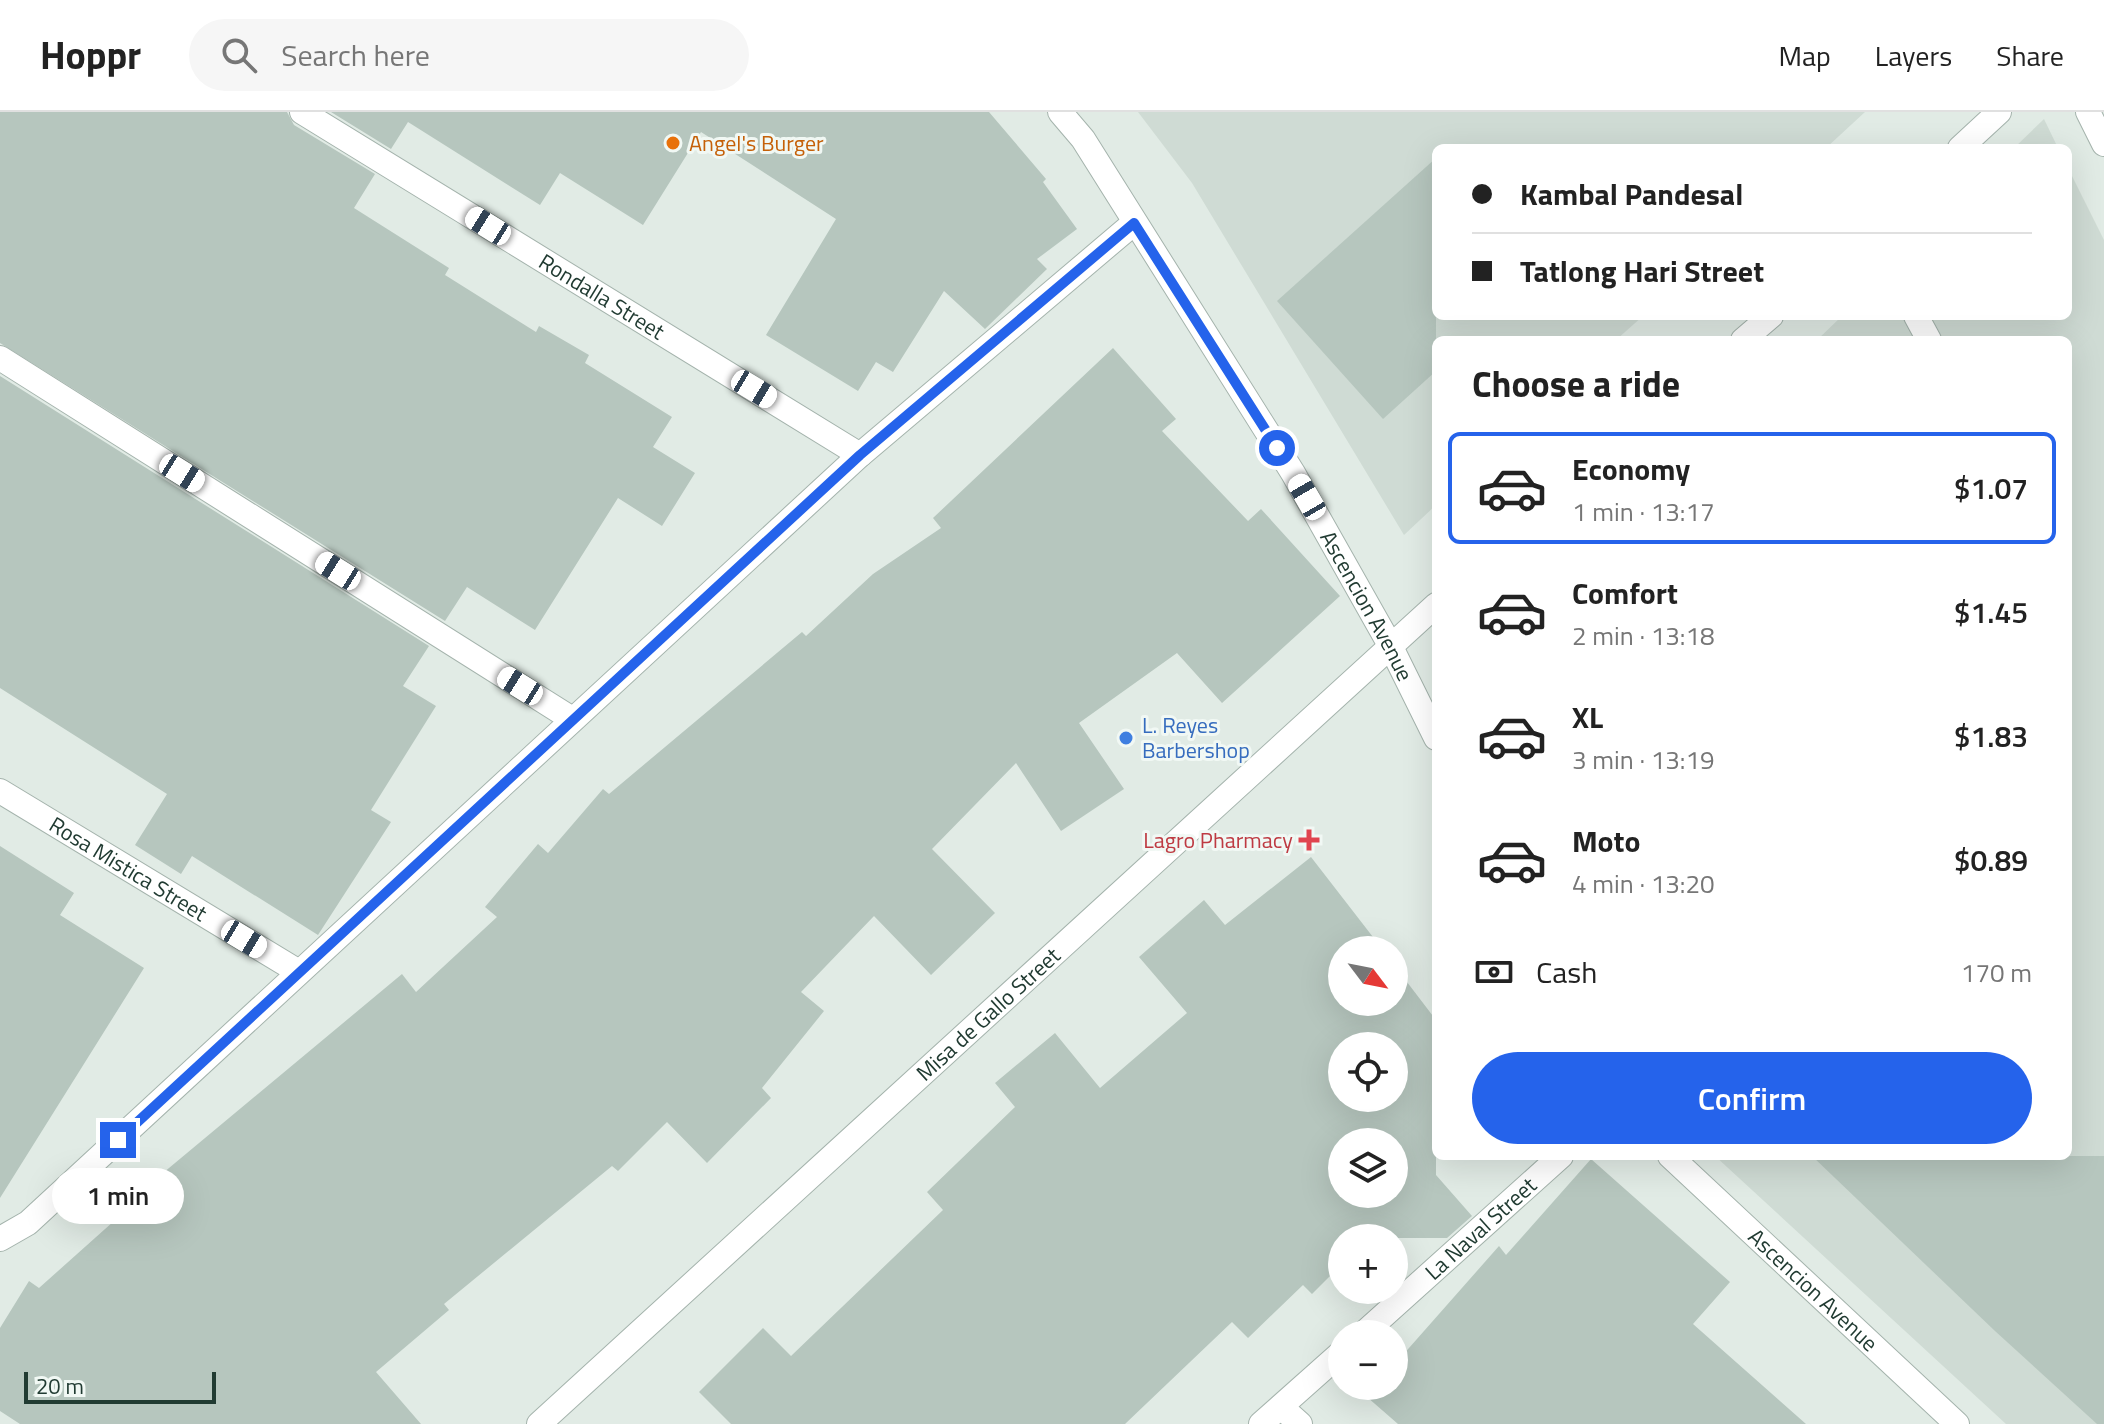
<!DOCTYPE html>
<html lang="en">
<head>
<meta charset="utf-8">
<style>
  body { margin:0; font-family:"Titillium Web",sans-serif; background:#f6f6f6; color:#222; height:100vh; display:flex; flex-direction:column; font-size:30px; white-space:nowrap }
  * { box-sizing:border-box; margin:0 }
  p { font-size:26px; color:#767676 }
  .icon { flex:none; width:44px; height:44px; fill:none; stroke:currentColor; stroke-width:2; stroke-linecap:round; stroke-linejoin:round }
  .map { position:relative; flex:1; overflow:hidden }
  .side { position:absolute; left:1432px; top:224px; width:640px; height:824px; display:flex; flex-direction:column; background:#fff; border-radius:12px; box-shadow:0 8px 32px #0002 }
  .side>* { flex:none }
  .top-card { position:absolute; left:1432px; top:32px; width:640px; height:176px; border-radius:12px; box-shadow:0 8px 32px #0002; display:grid; align-content:center; height:176px; padding:0 40px; background:#fff }
  .needle { width:52px; rotate:122deg }
  .tools { position:absolute; left:1328px; top:824px; display:grid; gap:16px }
  .tools a { display:grid; place-items:center; width:80px; height:80px; border-radius:50%; background:#fff; box-shadow:0 8px 32px #0002; font-size:40px }
  .scale { position:absolute; left:24px; bottom:20px; width:192px; box-sizing:border-box; padding-left:8px; border:4px solid #213b32; border-top:0; font-size:22px; line-height:28px; white-space:nowrap; color:#213b32; -webkit-text-stroke:6px #f1f8f4; paint-order:stroke }
  .end { position:absolute; width:36px; height:36px; margin:-18px; border:10px solid #2563eb; background:#fff; box-shadow:0 0 0 4px #fff }
  .from { border-radius:50% }
  .bubble { position:absolute; height:56px; border-radius:28px; background:#fff; box-shadow:0 8px 32px #0002; font-size:26px; font-weight:600; line-height:56px; text-align:center }
  .car { position:absolute; width:24px; height:48px; margin:-24px -12px; border-radius:10px; box-shadow:0 0 6px 2px #0007; background:linear-gradient(#fff 24%,#345 0 40%,#fff 0 76%,#345 0 86%,#fff 0) }
  .top-card b { display:flex; align-items:center; gap:28px; height:76px; font-size:30px }
  .top-card b+b { border-top:2px solid #e0e0e0 }
  .top-card i { width:20px; height:20px; background:#222 }
  ul { padding:0; list-style:none }
  li { display:flex; align-items:center; gap:24px; height:112px; margin:0 16px 12px; padding:0 24px; border:4px solid transparent; border-radius:12px }
  li div { flex:1 }
  li b { display:block; font-size:30px }
  li em { font-style:normal; font-weight:600 }
  li.current { border-color:#2563eb }
  li>.icon { width:72px; height:72px; stroke-width:1.5 }
  h2 { padding:0 40px; font-size:36px; line-height:96px }
  .pay { display:flex; align-items:center; gap:20px; height:88px; padding:0 40px; font-size:30px }
  .pay p { margin-inline-start:auto }
  .primary-button { display:flex; gap:16px; margin-top:auto; padding:16px 40px }
  .primary-button a { flex:1; height:92px; border-radius:48px; background:#2563eb; color:#fff; font-size:32px; font-weight:600; line-height:92px; text-align:center }
  header { display:flex; align-items:center; gap:48px; box-sizing:border-box; height:112px; padding:0 40px; background:#fff; border-bottom:2px solid #e0e0e0 }
  header strong { font-size:38px }
  nav { display:flex; gap:44px; margin-inline-start:auto; font-size:28px }
  .search { width:560px; height:72px; background:#f6f6f6; display:flex; align-items:center; gap:20px; box-sizing:border-box; padding:0 28px; border-radius:44px; color:#767676; font-size:30px }
  .map>svg:first-child { display:block }
  .built { fill:#cfdbd4 }
  .building { fill:#b6c6be; fill-rule:evenodd }
  .lines { fill:none; stroke-linecap:round; stroke-linejoin:round }
  .service-casing { stroke:#a4b3ac; stroke-width:26 }
  .minor-casing { stroke:#a4b3ac; stroke-width:26 }
  .tertiary-casing { stroke:#a4b3ac; stroke-width:26 }
  .service { stroke:#fff; stroke-width:24 }
  .minor { stroke:#fff; stroke-width:24 }
  .tertiary { stroke:#fff; stroke-width:24 }
  .route { stroke:#2563eb; stroke-width:10 }
  .food-dot { fill:#e8710a; stroke:#f1f8f4; stroke-width:3 }
  .shop-dot { fill:#3f7fe0; stroke:#f1f8f4; stroke-width:3 }
  .health-dot { fill:#e0444e; stroke:#f1f8f4; stroke-width:3 }
  .labels { text-anchor:middle; stroke-width:6; stroke-linejoin:round; paint-order:stroke }
  .food-label { font-size:22px; fill:#c56008; stroke:#f1f8f4; text-anchor:start }
  .street-label { font-size:22px; fill:#213b32; stroke:#f1f8f4 }
  .shop-label { font-size:22px; fill:#366cbe; stroke:#f1f8f4; text-anchor:start }
  .health-label { font-size:22px; fill:#be3a42; stroke:#f1f8f4; text-anchor:end }
</style>
</head>
<body>
<header>
<strong>Hoppr</strong>
<div class="search"><svg class="icon" aria-label="search" viewBox="0 0 24 24"><circle cx="10" cy="10" r="6"/><path d="M15 15l6 6"/></svg>Search here</div>
<nav><a>Map</a><a>Layers</a><a>Share</a></nav>
</header>
<div class="map">
<svg width="2104" height="1312" viewBox="0 0 2104 1312">
  <rect width="100%" height="100%" fill="#e1ebe5"/>
  <!-- built -->
  <g class="built">
    <path d="M 1138,0 L 1865,0 L 1826,36 L 1436,36 L 1436,204 L 1643,204 L 1616,228 L 1436,228 L 1436,393 L 1404,423 L 1192,71 Z"/>
    <path d="M 2044,7 L 2058,36 L 2014,36 Z"/>
    <path d="M 2068,56 L 2104,128 L 2104,1312 L 2006,1312 L 1715,1044 L 2068,1044 L 2068,228 L 1817,228 L 1842,204 L 2068,204 Z"/>
  </g>
  <!-- building -->
  <g class="building">
    <path d="M 0,0 L 287,0 L 294,13 L 375,62 L 354,96 L 449,156 L 445,163 L 536,220 L 539,214 L 589,243 L 585,251 L 672,305 L 653,335 L 695,361 L 662,414 L 618,386 L 535,518 L 467,475 L 445,509 L 0,231 Z"/>
    <path d="M 331,0 L 989,0 L 1046,67 L 1043,70 L 1077,117 L 1037,147 L 1047,157 L 985,217 L 944,179 L 893,260 L 876,250 L 858,279 L 766,223 L 836,107 L 701,20 L 643,113 L 560,61 L 540,93 L 408,10 L 391,37 Z"/>
    <path d="M 1436,46 L 1436,259 L 1383,307 L 1277,189 Z"/>
    <path d="M 1113,236 L 1176,307 L 1162,319 L 1248,409 L 1261,397 L 1340,484 L 1222,591 L 1177,541 L 1079,611 L 1124,677 L 1061,719 L 1016,651 L 932,737 L 995,801 L 931,863 L 874,804 L 801,880 L 824,899 L 762,976 L 771,986 L 707,1051 L 667,1010 L 618,1059 L 612,1054 L 444,1192 L 449,1198 L 376,1260 L 421,1312 L 20,1312 L 0,1299 L 0,1216 L 29,1169 L 39,1176 L 114,1109 L 109,1106 L 402,862 L 416,880 L 497,805 L 485,795 L 538,732 L 548,741 L 603,677 L 609,682 L 802,520 L 806,524 L 873,462 L 941,416 L 933,406 Z"/>
    <path d="M 0,264 L 429,534 L 403,574 L 436,594 L 371,698 L 391,710 L 318,823 L 192,744 L 181,762 L 135,733 L 167,682 L 0,576 Z"/>
    <path d="M 0,734 L 74,781 L 60,803 L 144,856 L 0,1086 Z"/>
    <path d="M 1311,745 L 1383,838 L 1342,838 L 1342,890 L 1394,890 L 1394,853 L 1436,908 L 1436,1063 L 1472,1104 L 1447,1126 L 1383,1126 L 1377,1119 L 1369,1126 L 1342,1126 L 1342,1152 L 1312,1182 L 1303,1173 L 1248,1226 L 1232,1210 L 1125,1312 L 731,1312 L 699,1280 L 763,1216 L 791,1244 L 943,1098 L 927,1080 L 1015,995 L 995,971 L 1055,921 L 1100,976 L 1187,901 L 1139,845 L 1204,788 L 1225,813 ZM 1342,934 L 1394,934 L 1394,986 L 1342,986 ZM 1342,1030 L 1394,1030 L 1394,1082 L 1342,1082 Z"/>
    <path d="M 1812,1044 L 2104,1044 L 2104,1312 L 2097,1312 L 1995,1219 Z"/>
    <path d="M 1591,1047 L 1730,1170 L 1693,1212 L 1806,1312 L 1398,1312 L 1367,1285 L 1376,1274 L 1394,1274 L 1394,1253 L 1499,1134 L 1506,1143 Z"/>
  </g>
  <g class="lines">
    <!-- service casing -->
    <g class="service-casing">
      <path id="service" d="M 1916,204 L 1929,228"/>
    </g>
    <!-- minor casing -->
    <g class="minor-casing">
      <g id="minor">
        <path id="s1" d="M 302,0 L 860,343"/>
        <path d="M 1960,36 L 1999,0"/>
        <path d="M 1743,228 L 1771,204"/>
        <path d="M 0,246 L 572,607"/>
        <path id="s2" d="M 0,679 L 299,860"/>
        <path d="M 0,1127 L 28,1111 L 860,343 L 1134,111"/>
        <path id="s3" d="M 1363,1222 L 1561,1044"/>
        <path d="M 1281,1295 L 1300,1312"/>
        <path id="s4" d="M 539,1312 L 1436,493"/>
        <path d="M 1261,1312 L 1342,1240"/>
      </g>
    </g>
    <!-- tertiary casing -->
    <g class="tertiary-casing">
      <g id="tertiary">
        <path id="s5" d="M 1060,0 L 1083,27 L 1293,361 L 1390,533 L 1436,626"/>
        <path d="M 2088,0 L 2104,32"/>
        <path id="s6" d="M 1670,1044 L 1957,1312"/>
      </g>
    </g>
    <!-- service -->
    <use href="#service" class="service"/>
    <!-- minor -->
    <use href="#minor" class="minor"/>
    <!-- tertiary -->
    <use href="#tertiary" class="tertiary"/>
  </g>
  <g class="lines">
    <!-- route -->
    <path class="route" d="M 118,1028 L 860,343 L 1134,111 L 1277,336"/>
  </g>
  <!-- markers -->
  <circle class="food-dot" cx="673" cy="31" r="8"/>
  <circle class="shop-dot" cx="1126" cy="626" r="8"/>
  <path class="health-dot" d="M1305 716h8v8h8v8h-8v8h-8v-8h-8v-8h8z"/>
  <g class="labels">
    <!-- food labels -->
    <g class="food-label">
      <text x="689" y="39">Angel's Burger</text>
    </g>
    <!-- street labels -->
    <g class="street-label">
      <text dy="8" stroke="none"><textPath href="#s1" startOffset="352">Rondalla Street</textPath></text>
      <text dy="8" stroke="none"><textPath href="#s5" startOffset="582">Ascencion Avenue</textPath></text>
      <text dy="8" stroke="none"><textPath href="#s2" startOffset="150">Rosa Mistica Street</textPath></text>
      <text dy="8" stroke="none"><textPath href="#s4" startOffset="608">Misa de Gallo Street</textPath></text>
      <text dy="8" stroke="none"><textPath href="#s3" startOffset="158">La Naval Street</textPath></text>
      <text dy="8" stroke="none"><textPath href="#s6" startOffset="196">Ascencion Avenue</textPath></text>
    </g>
    <!-- shop labels -->
    <g class="shop-label">
      <text x="1142" y="621">L. Reyes<tspan x="1142" dy="25">Barbershop</tspan></text>
    </g>
    <!-- health labels -->
    <g class="health-label">
      <text x="1293" y="736">Lagro Pharmacy</text>
    </g>
  </g>
</svg>
<div class="tools">
<a><svg class="needle" viewBox="-14 -14 28 28"><path d="M0-13l5 13h-10z" fill="#e53935"/><path d="M0 13l5-13h-10z" fill="#767676"/></svg></a>
<a><svg class="icon" aria-label="locate" viewBox="0 0 24 24"><circle cx="12" cy="12" r="6"/><path d="M12 2v4M12 18v4M2 12h4M18 12h4"/></svg></a>
<a><svg class="icon" aria-label="layers" viewBox="0 0 24 24"><path d="M12 4l9 5-9 5-9-5zM3 14l9 5 9-5"/></svg></a>
<a>+</a>
<a>−</a>
</div>
<div class="scale">20 m</div>
<i class="end from" style="left:1277px;top:336px"></i>
<i class="end" style="left:118px;top:1028px"></i>
<div class="bubble" style="left:52px;top:1056px;width:132px">1 min</div>
<i class="car" style="left:488px;top:114px;rotate:302deg"></i>
<i class="car" style="left:754px;top:277px;rotate:121deg"></i>
<i class="car" style="left:182px;top:361px;rotate:122deg"></i>
<i class="car" style="left:1307px;top:385px;rotate:330deg"></i>
<i class="car" style="left:338px;top:459px;rotate:302deg"></i>
<i class="car" style="left:520px;top:574px;rotate:302deg"></i>
<i class="car" style="left:244px;top:827px;rotate:121deg"></i>
<div class="top-card">
<b><i class="from"></i>Kambal Pandesal</b>
<b><i></i>Tatlong Hari Street</b>
</div>
<section class="side">
<h2>Choose a ride</h2>
<ul>
<li class="current"><svg class="icon" aria-label="car" viewBox="0 0 24 24"><path d="M5 17H2v-5l4-1 3-4h7l3 4 3 1v5h-3M9 17h6M6 11h13"/><circle cx="7" cy="17" r="2"/><circle cx="17" cy="17" r="2"/></svg><div><b>Economy</b><p>1 min · 13:17</p></div><em>$1.07</em></li>
<li><svg class="icon" aria-label="car" viewBox="0 0 24 24"><path d="M5 17H2v-5l4-1 3-4h7l3 4 3 1v5h-3M9 17h6M6 11h13"/><circle cx="7" cy="17" r="2"/><circle cx="17" cy="17" r="2"/></svg><div><b>Comfort</b><p>2 min · 13:18</p></div><em>$1.45</em></li>
<li><svg class="icon" aria-label="car" viewBox="0 0 24 24"><path d="M5 17H2v-5l4-1 3-4h7l3 4 3 1v5h-3M9 17h6M6 11h13"/><circle cx="7" cy="17" r="2"/><circle cx="17" cy="17" r="2"/></svg><div><b>XL</b><p>3 min · 13:19</p></div><em>$1.83</em></li>
<li><svg class="icon" aria-label="car" viewBox="0 0 24 24"><path d="M5 17H2v-5l4-1 3-4h7l3 4 3 1v5h-3M9 17h6M6 11h13"/><circle cx="7" cy="17" r="2"/><circle cx="17" cy="17" r="2"/></svg><div><b>Moto</b><p>4 min · 13:20</p></div><em>$0.89</em></li>
</ul>
<div class="pay"><svg class="icon" aria-label="cash" viewBox="0 0 24 24"><path d="M3 7h18v10H3z"/><circle cx="12" cy="12" r="2"/></svg>Cash<p>170 m</p></div>
<div class="primary-button"><a>Confirm</a></div>
</section>
</div>
</body>
</html>
